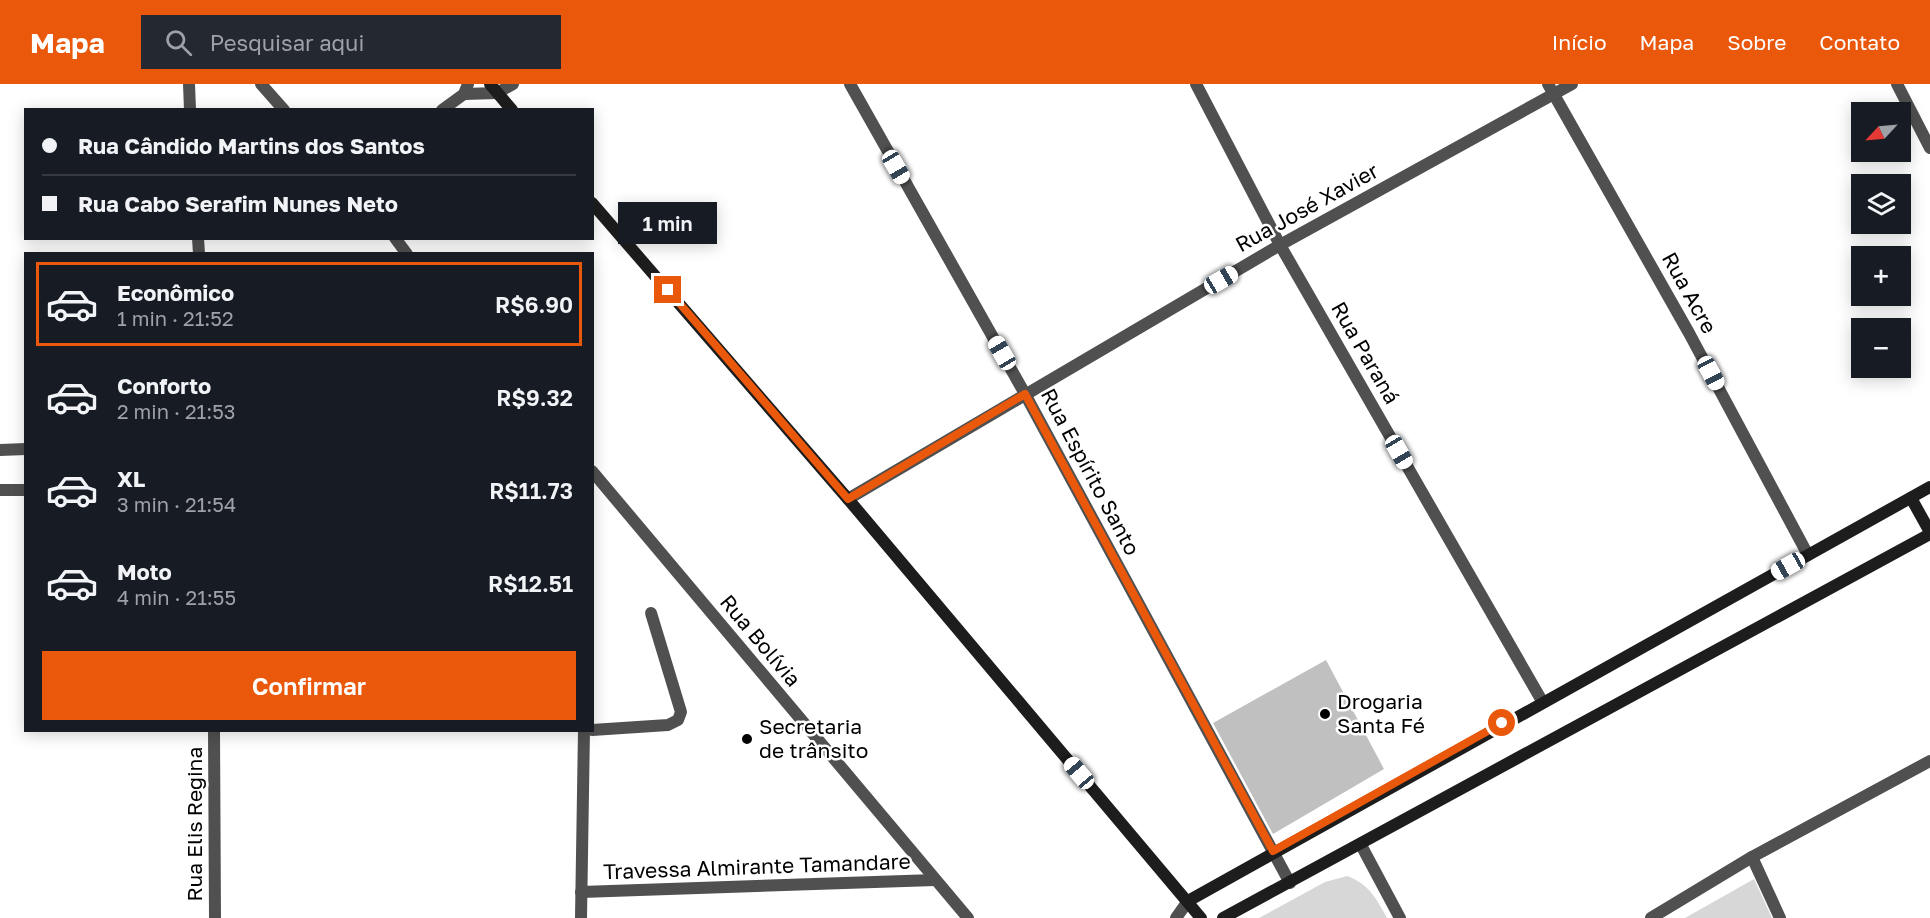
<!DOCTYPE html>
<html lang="pt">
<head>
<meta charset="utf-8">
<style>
  body { margin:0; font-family:"Golos Text",sans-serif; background:#242831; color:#f1f3f6; height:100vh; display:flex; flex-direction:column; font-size:22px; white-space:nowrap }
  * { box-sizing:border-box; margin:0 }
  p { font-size:20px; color:#9ea1a6 }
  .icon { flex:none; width:33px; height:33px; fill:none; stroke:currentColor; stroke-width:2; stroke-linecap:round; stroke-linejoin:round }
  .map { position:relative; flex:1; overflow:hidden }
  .side { position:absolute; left:24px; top:168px; width:570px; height:480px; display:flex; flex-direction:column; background:#171b24; border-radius:0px; box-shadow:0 3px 15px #0003 }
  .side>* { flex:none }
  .banner { position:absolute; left:24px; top:24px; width:570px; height:132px; border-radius:0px; box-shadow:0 3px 15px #0003; display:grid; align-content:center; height:132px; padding:0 18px; background:#171b24 }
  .needle { width:39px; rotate:244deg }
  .controls { position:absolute; left:1851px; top:18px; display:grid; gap:12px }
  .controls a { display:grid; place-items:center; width:60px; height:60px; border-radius:0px; background:#171b24; box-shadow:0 3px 15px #0003; font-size:30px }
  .end { position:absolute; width:27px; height:27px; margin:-14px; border:8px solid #ea580c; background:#fff; box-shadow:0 0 0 3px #fff }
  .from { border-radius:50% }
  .bubble { position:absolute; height:42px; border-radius:0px; background:#171b24; box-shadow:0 3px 15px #0003; font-size:20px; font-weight:600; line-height:42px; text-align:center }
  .car { position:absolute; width:18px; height:36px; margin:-18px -9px; border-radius:8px; box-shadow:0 0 4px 2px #0007; background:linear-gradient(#fff 24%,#345 0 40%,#fff 0 76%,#345 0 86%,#fff 0) }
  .banner b { display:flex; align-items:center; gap:21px; height:57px; font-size:22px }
  .banner b+b { border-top:2px solid #363941 }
  .banner i { width:15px; height:15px; background:#f1f3f6 }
  ul { padding:10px 0 0; list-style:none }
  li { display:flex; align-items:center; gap:18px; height:84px; margin:0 12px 9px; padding:0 6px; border:3px solid transparent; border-radius:0px }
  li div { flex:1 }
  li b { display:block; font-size:22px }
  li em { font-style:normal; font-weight:600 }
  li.current { border-color:#ea580c }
  li>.icon { width:54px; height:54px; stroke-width:1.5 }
  .cta { display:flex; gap:12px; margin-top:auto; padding:12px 18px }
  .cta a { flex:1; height:69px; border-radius:0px; background:#ea580c; color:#fff; font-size:24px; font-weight:600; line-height:69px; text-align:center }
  header { display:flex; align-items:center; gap:36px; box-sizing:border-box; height:84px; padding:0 30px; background:#ea580c; color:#fff }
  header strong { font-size:28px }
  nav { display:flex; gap:33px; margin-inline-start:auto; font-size:21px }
  .search { width:420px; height:54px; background:#242831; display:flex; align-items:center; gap:15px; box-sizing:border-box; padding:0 21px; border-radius:0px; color:#9ea1a6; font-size:22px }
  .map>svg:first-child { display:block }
  .green { fill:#d7d7d7 }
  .building { fill:#c0c0c0 }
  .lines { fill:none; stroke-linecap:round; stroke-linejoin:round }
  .service { stroke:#505050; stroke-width:12 }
  .minor { stroke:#505050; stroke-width:12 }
  .tertiary { stroke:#505050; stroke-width:12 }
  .secondary { stroke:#1d1d1d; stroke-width:12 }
  .route { stroke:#ea580c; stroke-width:8 }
  .poi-dot { fill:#000; stroke:#fff; stroke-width:2 }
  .labels { text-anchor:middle; stroke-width:5; stroke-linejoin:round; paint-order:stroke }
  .street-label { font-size:21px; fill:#000; stroke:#fff }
  .poi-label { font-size:21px; fill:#000; stroke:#fff; text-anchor:start }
</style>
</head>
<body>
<header>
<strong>Mapa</strong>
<div class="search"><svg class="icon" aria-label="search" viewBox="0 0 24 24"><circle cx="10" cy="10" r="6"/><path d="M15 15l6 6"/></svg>Pesquisar aqui</div>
<nav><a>Início</a><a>Mapa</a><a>Sobre</a><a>Contato</a></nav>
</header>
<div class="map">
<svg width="1930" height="834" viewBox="0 0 1930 834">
  <rect width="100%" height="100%" fill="#fff"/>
  <!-- green -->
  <g class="green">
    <path d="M 1347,792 C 1369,800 1376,814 1387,834 L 1259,834 L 1325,798 Z"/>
    <path d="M 1754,795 L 1772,834 L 1685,834 Z"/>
  </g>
  <!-- building -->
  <path class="building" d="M 1326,576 L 1384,685 L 1273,750 L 1213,639 Z"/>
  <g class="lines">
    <!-- service -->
    <path class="service" d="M 592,646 L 668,641 L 678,636 L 681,628 L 651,529"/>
    <!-- minor -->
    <g class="minor">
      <path d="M 189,0 L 190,26"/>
      <path d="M 850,0 L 1025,310 L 1290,799"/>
      <path d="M 1196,0 L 1280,161 L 1542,617"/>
      <path d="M 1548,0 L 1689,249 L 1808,471"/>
      <path d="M 1897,0 L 1930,64"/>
      <path d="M 464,10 L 497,9 L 513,0"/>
      <path d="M 442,26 L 464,10 L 468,0"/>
      <path d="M 198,154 L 199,170"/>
      <path d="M 0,366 L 26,365"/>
      <path d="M 0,406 L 26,406"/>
      <path d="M 848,415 L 1280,161 L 1572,0"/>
      <path d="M 214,646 L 215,834"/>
      <path d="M 1361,761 L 1400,834"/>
      <path d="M 1752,773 L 1780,834"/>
      <path d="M 581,808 L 935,796"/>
      <path d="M 581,834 L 584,646"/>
      <path d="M 1651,834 L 1752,773 L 1930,677"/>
    </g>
    <!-- tertiary -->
    <g class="tertiary">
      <path d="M 261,0 L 284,26"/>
      <path d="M 395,154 L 407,170"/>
      <path d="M 592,387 L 968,834"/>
      <path d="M 1176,834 L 1188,817"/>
    </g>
    <!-- secondary -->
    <g class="secondary">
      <path d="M 490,0 L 512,26"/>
      <path d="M 592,119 L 848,415 L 1201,834"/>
      <path d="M 1911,414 L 1930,448"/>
      <path d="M 1188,817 L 1930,403"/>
      <path d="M 1223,834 L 1930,450"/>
    </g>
  </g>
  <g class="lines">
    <!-- route -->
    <path class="route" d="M 668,206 L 848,415 L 1025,310 L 1273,767 L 1502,639"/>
  </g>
  <!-- markers -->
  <g class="poi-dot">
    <circle cx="1325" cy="630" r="6"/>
    <circle cx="747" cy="655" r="6"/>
  </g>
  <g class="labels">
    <!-- street labels -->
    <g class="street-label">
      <text transform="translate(1307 124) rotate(-29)" y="7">Rua José Xavier</text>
      <text transform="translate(1689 209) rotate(61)" y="7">Rua Acre</text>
      <text transform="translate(1365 269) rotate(60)" y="7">Rua Paraná</text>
      <text transform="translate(1090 388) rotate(62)" y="7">Rua Espírito Santo</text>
      <text transform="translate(760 557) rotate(50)" y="7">Rua Bolívia</text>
      <text transform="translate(195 740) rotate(-90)" y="7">Rua Elis Regina</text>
      <text transform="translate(757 783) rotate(-2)" y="7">Travessa Almirante Tamandare</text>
    </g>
    <!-- poi labels -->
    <g class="poi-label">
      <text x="1337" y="625">Drogaria<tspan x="1337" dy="24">Santa Fé</tspan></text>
      <text x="759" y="650">Secretaria<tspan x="759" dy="24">de trânsito</tspan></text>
    </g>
  </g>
</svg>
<div class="controls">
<a><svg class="needle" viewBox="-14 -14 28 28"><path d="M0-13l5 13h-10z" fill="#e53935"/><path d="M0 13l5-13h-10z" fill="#9ea1a6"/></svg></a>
<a><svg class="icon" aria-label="layers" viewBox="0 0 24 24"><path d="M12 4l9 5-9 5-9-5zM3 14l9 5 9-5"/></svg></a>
<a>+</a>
<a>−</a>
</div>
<i class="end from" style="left:1502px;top:639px"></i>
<i class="end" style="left:668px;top:206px"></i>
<div class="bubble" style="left:618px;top:118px;width:99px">1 min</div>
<i class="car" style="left:896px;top:83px;rotate:150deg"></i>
<i class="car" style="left:1221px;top:196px;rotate:60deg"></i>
<i class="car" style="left:1002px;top:269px;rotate:330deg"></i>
<i class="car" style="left:1711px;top:289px;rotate:152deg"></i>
<i class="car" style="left:1399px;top:368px;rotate:150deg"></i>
<i class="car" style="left:1788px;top:482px;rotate:241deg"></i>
<i class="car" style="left:1079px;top:689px;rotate:320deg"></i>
<div class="banner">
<b><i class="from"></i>Rua Cândido Martins dos Santos</b>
<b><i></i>Rua Cabo Serafim Nunes Neto</b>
</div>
<section class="side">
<ul>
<li class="current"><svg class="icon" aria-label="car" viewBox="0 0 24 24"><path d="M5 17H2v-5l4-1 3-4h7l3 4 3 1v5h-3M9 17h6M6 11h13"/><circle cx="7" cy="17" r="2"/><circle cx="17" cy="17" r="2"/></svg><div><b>Econômico</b><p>1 min · 21:52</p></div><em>R$6.90</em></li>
<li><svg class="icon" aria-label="car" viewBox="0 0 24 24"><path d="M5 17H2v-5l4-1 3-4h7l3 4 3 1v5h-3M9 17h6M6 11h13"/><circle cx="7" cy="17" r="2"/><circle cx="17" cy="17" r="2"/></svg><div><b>Conforto</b><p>2 min · 21:53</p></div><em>R$9.32</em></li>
<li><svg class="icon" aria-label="car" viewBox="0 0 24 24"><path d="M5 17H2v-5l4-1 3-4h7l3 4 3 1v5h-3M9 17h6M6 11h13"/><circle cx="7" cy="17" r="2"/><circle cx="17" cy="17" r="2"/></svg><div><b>XL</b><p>3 min · 21:54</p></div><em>R$11.73</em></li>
<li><svg class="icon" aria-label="car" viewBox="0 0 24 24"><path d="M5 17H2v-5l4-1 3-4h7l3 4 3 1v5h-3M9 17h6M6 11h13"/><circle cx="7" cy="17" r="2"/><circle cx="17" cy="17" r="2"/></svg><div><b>Moto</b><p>4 min · 21:55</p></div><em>R$12.51</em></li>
</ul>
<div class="cta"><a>Confirmar</a></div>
</section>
</div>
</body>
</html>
